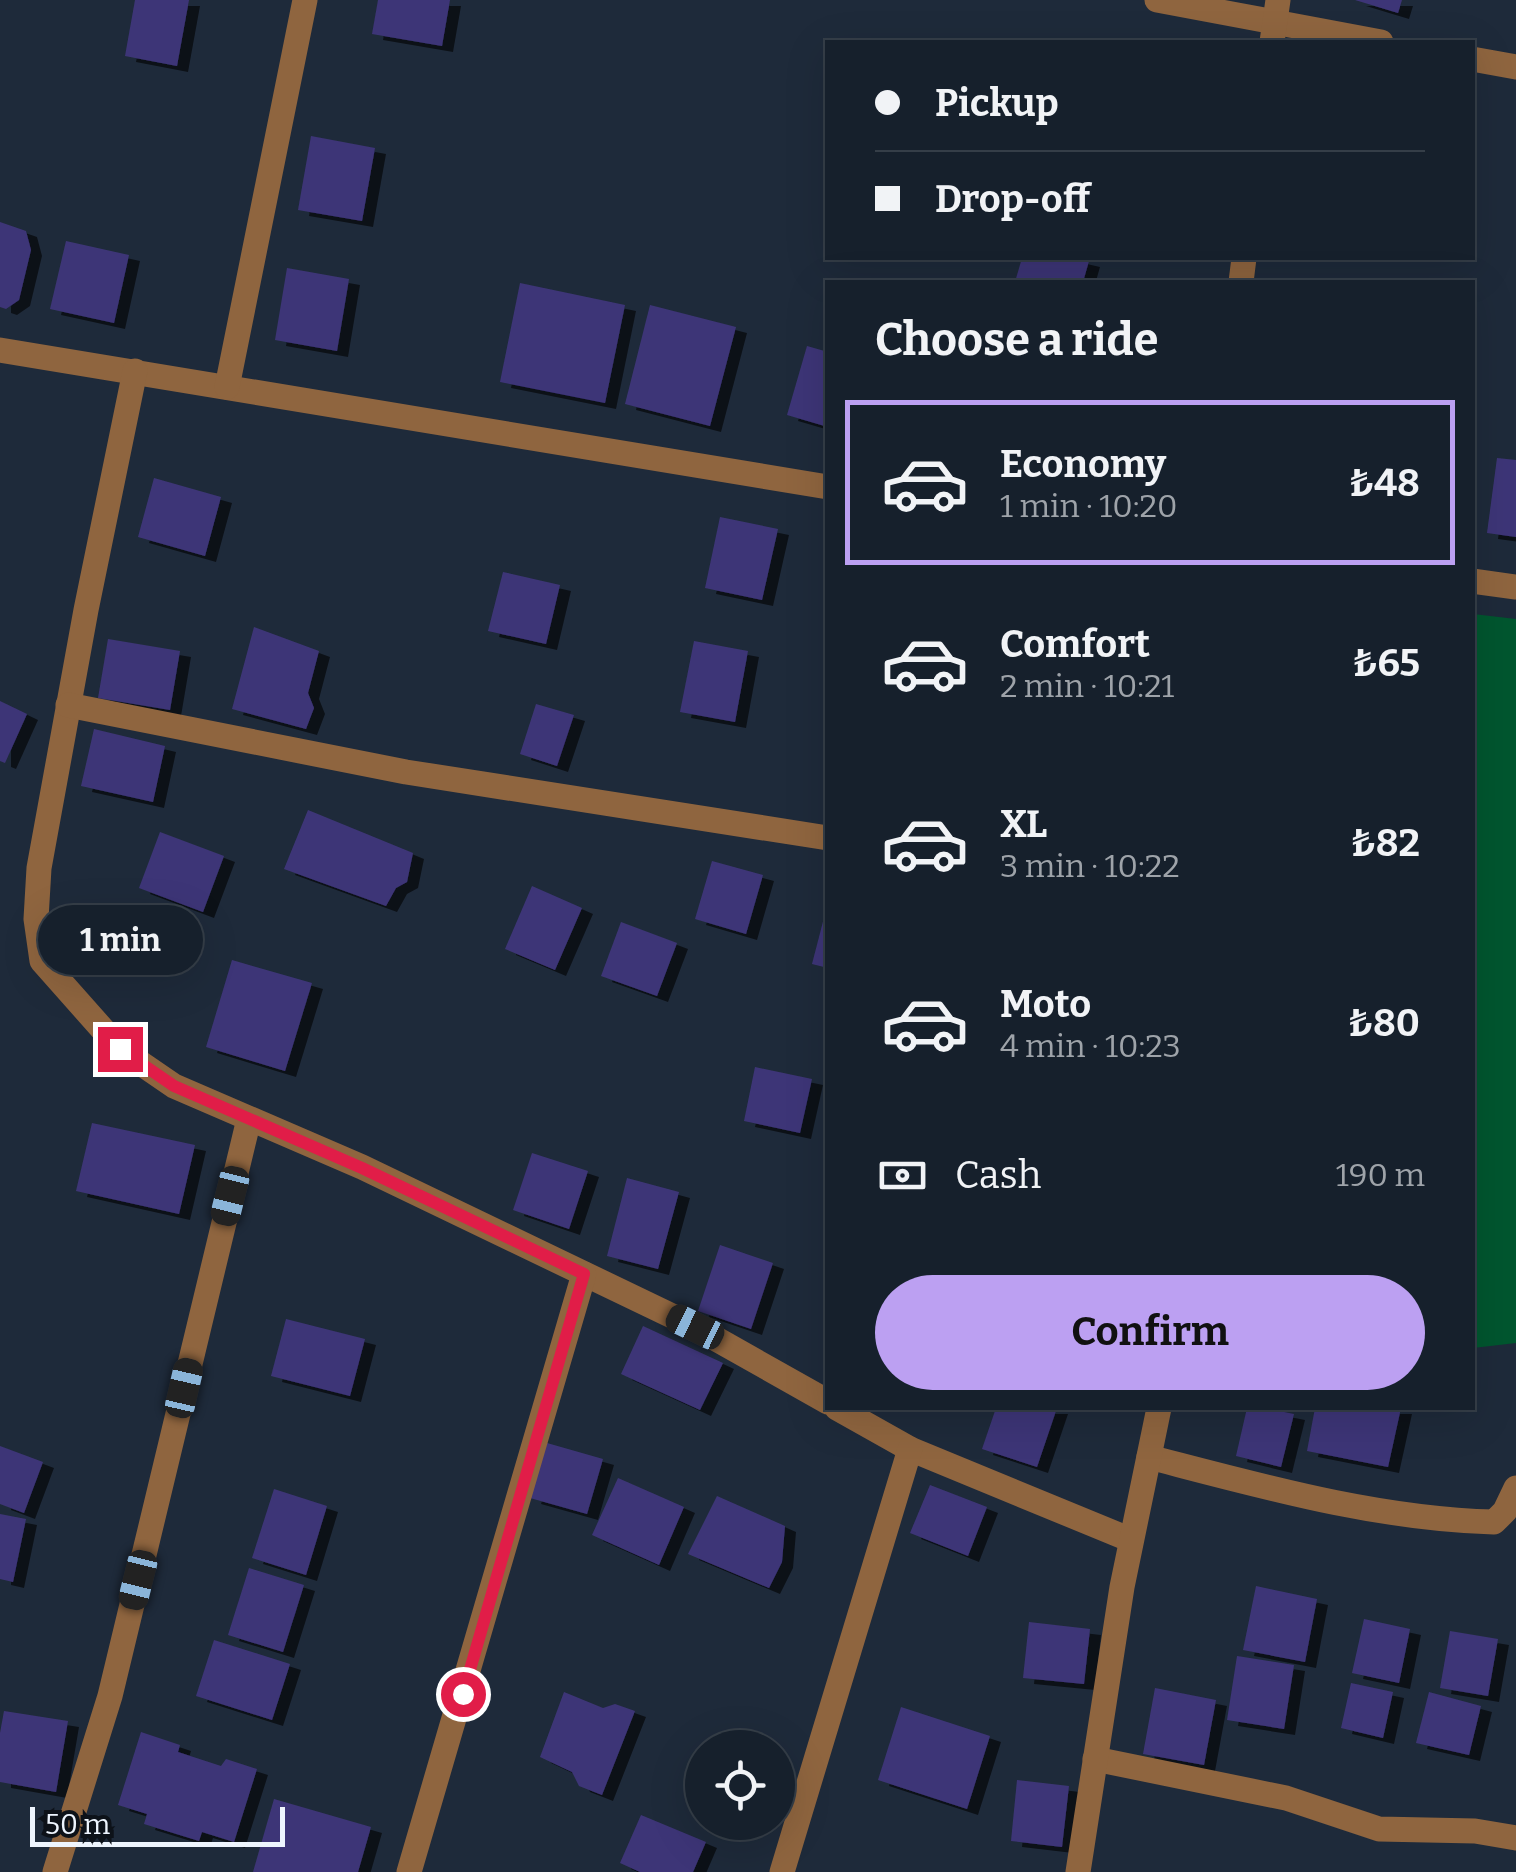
<!DOCTYPE html>
<html lang="en">
<head>
<meta charset="utf-8">
<style>
  body { margin:0; font-family:Bitter,serif; background:#1f2834; color:#f1f3f6; height:100vh; display:flex; flex-direction:column; font-size:38px; white-space:nowrap }
  * { box-sizing:border-box; margin:0 }
  p { font-size:32px; color:#9ea3a9 }
  .icon { flex:none; width:55px; height:55px; fill:none; stroke:currentColor; stroke-width:2; stroke-linecap:round; stroke-linejoin:round }
  .map { position:relative; flex:1; overflow:hidden }
  .sheet { position:absolute; left:825px; top:280px; width:650px; height:1130px; display:flex; flex-direction:column; background:#16202c; border-radius:0px; box-shadow:0 10px 40px #0002,0 0 0 2px #353e48 }
  .sheet>* { flex:none }
  .top-card { position:absolute; left:825px; top:40px; width:650px; height:220px; border-radius:0px; box-shadow:0 10px 40px #0002,0 0 0 2px #353e48; display:grid; align-content:center; height:220px; padding:0 50px; background:#16202c }
  .fabs { position:absolute; left:685px; top:1730px; display:grid; gap:20px }
  .fabs a { display:grid; place-items:center; width:110px; height:110px; border-radius:50%; background:#16202c; box-shadow:0 10px 40px #0002,0 0 0 2px #353e48; font-size:50px }
  .scale { position:absolute; left:30px; bottom:25px; width:255px; box-sizing:border-box; padding-left:10px; border:5px solid #eef5fe; border-top:0; font-size:28px; line-height:35px; white-space:nowrap; color:#eef5fe; -webkit-text-stroke:8px #0d1219; paint-order:stroke }
  .end { position:absolute; width:45px; height:45px; margin:-22px; border:12px solid #e11d48; background:#fff; box-shadow:0 0 0 5px #fff }
  .from { border-radius:50% }
  .bubble { position:absolute; height:70px; border-radius:35px; background:#16202c; box-shadow:0 10px 40px #0002,0 0 0 2px #353e48; font-size:32px; font-weight:700; line-height:70px; text-align:center }
  .car { position:absolute; width:30px; height:60px; margin:-30px -15px; border-radius:12px; box-shadow:0 0 8px 2px #0007; background:linear-gradient(#222 24%,#8ab4d8 0 40%,#222 0 76%,#8ab4d8 0 86%,#222 0) }
  .top-card b { display:flex; align-items:center; gap:35px; height:95px; font-size:38px }
  .top-card b+b { border-top:2px solid #353e48 }
  .top-card i { width:25px; height:25px; background:#f1f3f6 }
  ul { padding:0; list-style:none }
  li { display:flex; align-items:center; gap:30px; height:165px; margin:0 20px 15px; padding:0 30px; border:5px solid transparent; border-radius:0px }
  li div { flex:1 }
  li b { display:block; font-size:38px }
  li em { font-style:normal; font-weight:700 }
  li.current { border-color:#bca0f2 }
  li>.icon { width:90px; height:90px; stroke-width:1.5 }
  h2 { padding:0 50px; font-size:45px; line-height:120px }
  .pay { display:flex; align-items:center; gap:25px; height:110px; padding:0 50px; font-size:38px }
  .pay p { margin-inline-start:auto }
  .cta { display:flex; gap:20px; margin-top:auto; padding:20px 50px }
  .cta a { flex:1; height:115px; border-radius:60px; background:#bca0f2; color:#111; font-size:40px; font-weight:700; line-height:115px; text-align:center }
  .map>svg:first-child { display:block }
  .park { fill:#00562f }
  .building { fill:#3e3577; filter:url(#shadow) }
  .lines { fill:none; stroke-linecap:round; stroke-linejoin:round }
  .minor { stroke:#8f653f; stroke-width:25 }
  .route { stroke:#e11d48; stroke-width:12 }
</style>
</head>
<body>
<div class="map">
<svg width="1516" height="1872" viewBox="0 0 1516 1872">
  <defs>
    <filter id="shadow"><feDropShadow dx="11" dy="6" stdDeviation="0" flood-color="#0009"/></filter>
  </defs>
  <rect width="100%" height="100%" fill="#1e2a3a"/>
  <!-- park -->
  <path class="park" d="M 1473,614 L 1516,619 L 1516,1343 L 1473,1348 Z"/>
  <!-- building -->
  <g class="building">
    <path d="M 135,0 L 189,0 L 177,66 L 125,56 Z"/>
    <path d="M 378,0 L 450,0 L 442,46 L 372,34 Z"/>
    <path d="M 1355,0 L 1402,0 L 1398,13 Z"/>
    <path d="M 311,136 L 375,148 L 362,221 L 298,210 Z"/>
    <path d="M 0,222 L 26,231 L 31,250 L 19,300 L 6,309 L 0,307 Z"/>
    <path d="M 66,241 L 129,255 L 114,323 L 50,309 Z"/>
    <path d="M 1022,258 L 1076,258 L 1089,261 L 1083,282 L 1015,282 Z"/>
    <path d="M 287,268 L 349,279 L 337,351 L 275,340 Z"/>
    <path d="M 520,283 L 625,305 L 605,403 L 500,382 Z"/>
    <path d="M 650,305 L 736,327 L 710,426 L 625,404 Z"/>
    <path d="M 807,346 L 828,352 L 828,427 L 787,415 Z"/>
    <path d="M 1497,458 L 1516,460 L 1516,537 L 1487,533 Z"/>
    <path d="M 154,478 L 221,497 L 205,556 L 138,537 Z"/>
    <path d="M 720,517 L 778,529 L 762,600 L 705,588 Z"/>
    <path d="M 503,572 L 560,585 L 546,644 L 488,631 Z"/>
    <path d="M 254,627 L 319,651 L 308,693 L 314,708 L 306,729 L 232,709 Z"/>
    <path d="M 108,639 L 180,651 L 170,710 L 98,698 Z"/>
    <path d="M 694,641 L 748,651 L 735,722 L 680,712 Z"/>
    <path d="M 0,701 L 27,714 L 5,763 L 0,761 Z"/>
    <path d="M 536,704 L 574,715 L 557,766 L 520,754 Z"/>
    <path d="M 94,729 L 165,746 L 153,802 L 81,786 Z"/>
    <path d="M 308,810 L 413,853 L 407,882 L 396,888 L 386,906 L 284,869 Z"/>
    <path d="M 160,832 L 224,856 L 203,912 L 139,888 Z"/>
    <path d="M 712,861 L 763,875 L 746,934 L 695,919 Z"/>
    <path d="M 532,886 L 582,908 L 555,970 L 505,949 Z"/>
    <path d="M 826,910 L 828,910 L 828,968 L 812,964 Z"/>
    <path d="M 621,922 L 677,943 L 657,996 L 601,976 Z"/>
    <path d="M 232,960 L 312,983 L 285,1071 L 206,1047 Z"/>
    <path d="M 755,1067 L 812,1079 L 800,1133 L 744,1121 Z"/>
    <path d="M 92,1123 L 195,1145 L 179,1214 L 76,1191 Z"/>
    <path d="M 532,1153 L 588,1171 L 569,1229 L 513,1210 Z"/>
    <path d="M 627,1178 L 679,1192 L 658,1269 L 607,1256 Z"/>
    <path d="M 720,1245 L 773,1263 L 751,1329 L 698,1311 Z"/>
    <path d="M 286,1319 L 365,1339 L 350,1396 L 271,1376 Z"/>
    <path d="M 643,1326 L 723,1363 L 700,1410 L 621,1374 Z"/>
    <path d="M 996,1408 L 1057,1408 L 1037,1467 L 982,1449 Z"/>
    <path d="M 1247,1408 L 1264,1408 L 1294,1414 L 1281,1467 L 1236,1456 Z"/>
    <path d="M 1315,1408 L 1401,1408 L 1388,1467 L 1307,1451 Z"/>
    <path d="M 547,1443 L 603,1459 L 587,1514 L 530,1498 Z"/>
    <path d="M 0,1446 L 43,1462 L 24,1513 L 0,1504 Z"/>
    <path d="M 618,1478 L 684,1507 L 659,1565 L 592,1535 Z"/>
    <path d="M 930,1485 L 987,1507 L 968,1556 L 910,1533 Z"/>
    <path d="M 274,1489 L 327,1506 L 306,1575 L 252,1558 Z"/>
    <path d="M 717,1496 L 785,1526 L 782,1562 L 769,1588 L 688,1554 Z"/>
    <path d="M 0,1514 L 26,1519 L 13,1582 L 0,1579 Z"/>
    <path d="M 249,1568 L 304,1585 L 283,1652 L 228,1635 Z"/>
    <path d="M 1256,1586 L 1317,1599 L 1305,1662 L 1243,1650 Z"/>
    <path d="M 1364,1619 L 1410,1629 L 1399,1683 L 1352,1673 Z"/>
    <path d="M 1029,1622 L 1090,1629 L 1084,1684 L 1023,1678 Z"/>
    <path d="M 1450,1631 L 1498,1639 L 1488,1696 L 1440,1688 Z"/>
    <path d="M 214,1640 L 290,1664 L 272,1720 L 196,1696 Z"/>
    <path d="M 1237,1656 L 1294,1665 L 1284,1729 L 1227,1720 Z"/>
    <path d="M 1351,1683 L 1393,1692 L 1383,1738 L 1341,1728 Z"/>
    <path d="M 1155,1688 L 1216,1700 L 1204,1765 L 1143,1754 Z"/>
    <path d="M 564,1692 L 603,1708 L 615,1704 L 635,1711 L 602,1795 L 579,1786 L 572,1772 L 540,1757 Z"/>
    <path d="M 1429,1692 L 1481,1706 L 1469,1755 L 1416,1743 Z"/>
    <path d="M 901,1707 L 990,1736 L 967,1809 L 878,1780 Z"/>
    <path d="M 4,1711 L 68,1721 L 56,1792 L 0,1782 L 0,1733 Z"/>
    <path d="M 141,1732 L 180,1745 L 178,1752 L 221,1766 L 226,1759 L 257,1769 L 234,1842 L 202,1832 L 199,1841 L 144,1824 L 147,1814 L 118,1805 Z"/>
    <path d="M 1017,1780 L 1069,1786 L 1062,1847 L 1011,1841 Z"/>
    <path d="M 274,1799 L 371,1827 L 358,1872 L 253,1872 Z"/>
    <path d="M 641,1815 L 706,1842 L 693,1872 L 640,1872 L 620,1863 Z"/>
  </g>
  <g class="lines">
    <!-- minor -->
    <g class="minor">
      <path d="M 1157,0 L 1381,42"/>
      <path d="M 1272,42 L 1278,0"/>
      <path d="M 1472,59 L 1516,67"/>
      <path d="M 1241,282 L 1244,258"/>
      <path d="M 0,350 L 828,487"/>
      <path d="M 135,371 L 86,610 L 39,868 L 36,919 L 42,961 L 120,1049 L 174,1086 L 362,1167 L 695,1327 L 828,1402"/>
      <path d="M 227,387 L 305,0"/>
      <path d="M 1472,581 L 1516,587"/>
      <path d="M 68,705 L 406,772 L 828,838"/>
      <path d="M 837,1408 L 910,1449 L 1131,1540"/>
      <path d="M 1149,1457 C 1261,1486 1377,1519 1494,1522 L 1505,1511 L 1516,1488"/>
      <path d="M 1095,1759 L 1286,1798 L 1379,1829 L 1475,1831 L 1516,1838"/>
      <path d="M 55,1872 L 110,1696 L 249,1119"/>
      <path d="M 409,1872 L 584,1274"/>
      <path d="M 782,1872 L 910,1449"/>
      <path d="M 1078,1872 L 1122,1587 L 1159,1408"/>
    </g>
  </g>
  <g class="lines">
    <!-- route -->
    <path class="route" d="M 120,1049 L 174,1086 L 362,1168 L 584,1274 L 463,1694"/>
  </g>
</svg>
<div class="fabs">
<a><svg class="icon" aria-label="locate" viewBox="0 0 24 24"><circle cx="12" cy="12" r="6"/><path d="M12 2v4M12 18v4M2 12h4M18 12h4"/></svg></a>
</div>
<div class="scale">50 m</div>
<i class="end from" style="left:463px;top:1694px"></i>
<i class="end" style="left:120px;top:1049px"></i>
<div class="bubble" style="left:38px;top:905px;width:165px">1 min</div>
<i class="car" style="left:230px;top:1196px;rotate:194deg"></i>
<i class="car" style="left:695px;top:1327px;rotate:296deg"></i>
<i class="car" style="left:184px;top:1388px;rotate:13deg"></i>
<i class="car" style="left:138px;top:1580px;rotate:194deg"></i>
<div class="top-card">
<b><i class="from"></i>Pickup</b>
<b><i></i>Drop-off</b>
</div>
<section class="sheet">
<h2>Choose a ride</h2>
<ul>
<li class="current"><svg class="icon" aria-label="car" viewBox="0 0 24 24"><path d="M5 17H2v-5l4-1 3-4h7l3 4 3 1v5h-3M9 17h6M6 11h13"/><circle cx="7" cy="17" r="2"/><circle cx="17" cy="17" r="2"/></svg><div><b>Economy</b><p>1 min · 10:20</p></div><em>₺48</em></li>
<li><svg class="icon" aria-label="car" viewBox="0 0 24 24"><path d="M5 17H2v-5l4-1 3-4h7l3 4 3 1v5h-3M9 17h6M6 11h13"/><circle cx="7" cy="17" r="2"/><circle cx="17" cy="17" r="2"/></svg><div><b>Comfort</b><p>2 min · 10:21</p></div><em>₺65</em></li>
<li><svg class="icon" aria-label="car" viewBox="0 0 24 24"><path d="M5 17H2v-5l4-1 3-4h7l3 4 3 1v5h-3M9 17h6M6 11h13"/><circle cx="7" cy="17" r="2"/><circle cx="17" cy="17" r="2"/></svg><div><b>XL</b><p>3 min · 10:22</p></div><em>₺82</em></li>
<li><svg class="icon" aria-label="car" viewBox="0 0 24 24"><path d="M5 17H2v-5l4-1 3-4h7l3 4 3 1v5h-3M9 17h6M6 11h13"/><circle cx="7" cy="17" r="2"/><circle cx="17" cy="17" r="2"/></svg><div><b>Moto</b><p>4 min · 10:23</p></div><em>₺80</em></li>
</ul>
<div class="pay"><svg class="icon" aria-label="cash" viewBox="0 0 24 24"><path d="M3 7h18v10H3z"/><circle cx="12" cy="12" r="2"/></svg>Cash<p>190 m</p></div>
<div class="cta"><a>Confirm</a></div>
</section>
</div>
</body>
</html>
